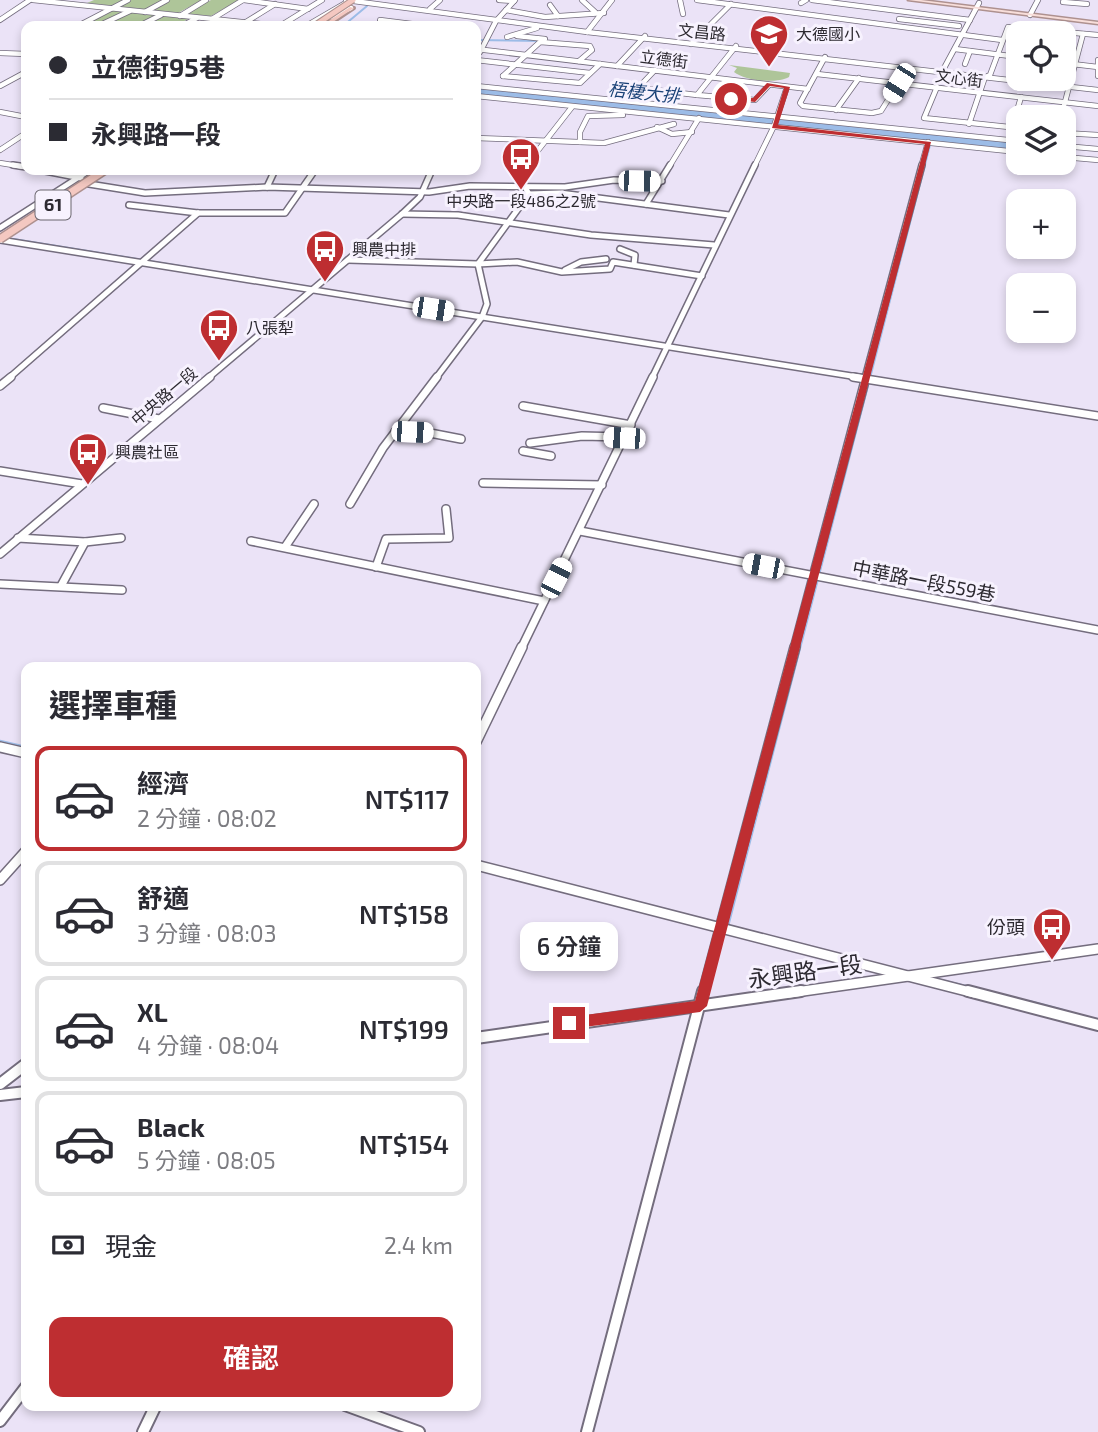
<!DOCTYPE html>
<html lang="zh-TW">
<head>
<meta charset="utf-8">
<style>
  body { margin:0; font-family:"Exo 2","Noto Sans TC",sans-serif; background:#f2f2f3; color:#2b2b33; height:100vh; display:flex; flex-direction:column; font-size:26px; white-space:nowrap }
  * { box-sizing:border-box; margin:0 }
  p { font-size:23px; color:#7c7c81 }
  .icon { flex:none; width:38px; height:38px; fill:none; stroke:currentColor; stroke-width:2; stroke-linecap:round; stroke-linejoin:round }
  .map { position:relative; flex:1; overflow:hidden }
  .drawer { position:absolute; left:21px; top:662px; width:460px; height:749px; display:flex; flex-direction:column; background:#fff; border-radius:14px; box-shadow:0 4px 10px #0003 }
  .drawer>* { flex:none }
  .banner { position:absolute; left:21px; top:21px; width:460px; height:154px; border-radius:14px; box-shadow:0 4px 10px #0003; display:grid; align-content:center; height:154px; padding:0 28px; background:#fff }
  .buttons { position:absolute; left:1006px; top:21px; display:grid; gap:14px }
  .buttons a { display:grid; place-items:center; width:70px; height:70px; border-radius:14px; background:#fff; box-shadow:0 4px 10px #0003; font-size:35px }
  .end { position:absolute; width:32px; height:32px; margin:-16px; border:9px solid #be2e31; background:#fff; box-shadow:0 0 0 4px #fff }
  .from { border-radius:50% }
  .bubble { position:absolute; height:49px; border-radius:14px; background:#fff; box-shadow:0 4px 10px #0003; font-size:23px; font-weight:600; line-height:49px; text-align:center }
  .car { position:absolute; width:21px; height:42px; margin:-21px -10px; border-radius:9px; box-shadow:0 0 5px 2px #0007; background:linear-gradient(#fff 24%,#345 0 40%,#fff 0 76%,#345 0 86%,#fff 0) }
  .banner b { display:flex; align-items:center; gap:24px; height:66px; font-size:26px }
  .banner b+b { border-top:2px solid #e1e1e2 }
  .banner i { width:18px; height:18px; background:#2b2b33 }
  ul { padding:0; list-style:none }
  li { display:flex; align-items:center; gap:21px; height:105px; margin:0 14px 10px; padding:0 14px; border:4px solid #e1e1e2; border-radius:14px }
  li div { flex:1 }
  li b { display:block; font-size:26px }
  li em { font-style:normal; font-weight:600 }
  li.current { border-color:#be2e31 }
  li>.icon { width:63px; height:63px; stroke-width:1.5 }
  h2 { padding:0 28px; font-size:32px; line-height:84px }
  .pay { display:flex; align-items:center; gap:18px; height:77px; padding:0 28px; font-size:26px }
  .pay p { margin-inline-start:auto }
  .primary-button { display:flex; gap:14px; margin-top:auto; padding:14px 28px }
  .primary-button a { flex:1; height:80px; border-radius:14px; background:#be2e31; color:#fff; font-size:28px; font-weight:600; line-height:80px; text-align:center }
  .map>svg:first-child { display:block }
  .green { fill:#aec599 }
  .water { fill:#9cbce7 }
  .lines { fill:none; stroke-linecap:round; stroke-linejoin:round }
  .stream-far2 { stroke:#9cbce7; stroke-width:2 }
  .stream-far1 { stroke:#9cbce7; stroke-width:2.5 }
  .stream { stroke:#9cbce7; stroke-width:3.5 }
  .minor-far4-casing { stroke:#746d7e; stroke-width:6 }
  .minor-far3-casing { stroke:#746d7e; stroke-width:8 }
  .minor-far2-casing { stroke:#746d7e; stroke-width:10 }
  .minor-far1-casing { stroke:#746d7e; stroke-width:12 }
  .minor-casing { stroke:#746d7e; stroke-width:14 }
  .major-casing { stroke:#ae918f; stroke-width:3 }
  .highway-casing { stroke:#ae918f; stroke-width:4 }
  .minor-far4 { stroke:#fff; stroke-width:4.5 }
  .minor-far3 { stroke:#fff; stroke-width:5 }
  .minor-far2 { stroke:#fff; stroke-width:7 }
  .minor-far1 { stroke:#fff; stroke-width:9 }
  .minor { stroke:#fff; stroke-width:10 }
  .major { fill:#f8deda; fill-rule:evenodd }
  .highway { fill:#f4c8c1; fill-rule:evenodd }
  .highway-bridge-far1-casing { stroke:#ae918f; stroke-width:7; stroke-linecap:butt }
  .highway-bridge-casing { stroke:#ae918f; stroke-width:10; stroke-linecap:butt }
  .highway-bridge-far1 { stroke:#f4c8c1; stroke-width:5 }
  .highway-bridge { stroke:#f4c8c1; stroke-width:7 }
  .route { fill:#be2e31 }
  .labels { text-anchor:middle; stroke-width:6; stroke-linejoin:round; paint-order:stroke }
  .far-street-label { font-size:16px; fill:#2d2a31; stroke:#f7f2fe }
  .far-poi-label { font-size:16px; fill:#2d2a31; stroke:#f7f2fe; text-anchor:start }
  .far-water-label { font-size:18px; font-style:italic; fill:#194176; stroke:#f7f2fe }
  .shield { fill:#f7f2fe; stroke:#6a666e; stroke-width:2 }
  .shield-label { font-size:18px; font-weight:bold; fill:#2d2a31 }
  .street-label { font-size:19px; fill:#2d2a31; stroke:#f7f2fe }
  .poi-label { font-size:19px; fill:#2d2a31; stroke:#f7f2fe; text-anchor:end }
  .near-street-label { font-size:23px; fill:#2d2a31; stroke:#f7f2fe }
</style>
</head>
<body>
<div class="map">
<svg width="1098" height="1432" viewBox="0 0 1098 1432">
  <rect width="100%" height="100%" fill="#ebe3f7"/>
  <!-- green -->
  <g class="green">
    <path d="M 94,0 L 202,0 L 178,13 L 87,3 Z"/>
    <path d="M 211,0 L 239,0 L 211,16 L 186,14 Z"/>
    <path d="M 114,10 L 190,18 L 175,26 L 83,26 Z"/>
    <path d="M 729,65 L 790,73 L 789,77 C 776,84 745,81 734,72 L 737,68 Z"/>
  </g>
  <!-- water -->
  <path class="water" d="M 476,88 L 1018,143 L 1018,150 L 476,94 Z"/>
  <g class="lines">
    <!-- stream-far2 -->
    <g class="stream-far2">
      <path d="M 343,26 L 367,6"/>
      <path d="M 476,40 L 541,41"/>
      <path d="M 13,239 L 452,310"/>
      <path d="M 752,358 L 856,374"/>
      <path d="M 870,378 L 930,145"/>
    </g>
    <!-- stream-far1 -->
    <g class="stream-far1">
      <path d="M 0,741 L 26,747"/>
      <path d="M 728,926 L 870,377"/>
      <path d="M 928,977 L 969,987"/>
    </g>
    <!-- stream -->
    <path class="stream" d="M 1030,1002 L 1064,1011"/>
    <!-- minor-far4 casing -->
    <g class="minor-far4-casing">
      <g id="minor-far4">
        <path d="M 33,0 L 279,26"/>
        <path d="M 244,0 L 308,9"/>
        <path d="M 346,0 L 587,32 L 1098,90"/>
        <path d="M 499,0 L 514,1"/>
        <path d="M 582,0 L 595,12"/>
        <path d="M 680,0 L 683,14"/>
        <path d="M 697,0 L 1002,40"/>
        <path d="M 812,0 L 970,20"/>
        <path d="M 1063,2 L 1087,4"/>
        <path d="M 801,3 L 806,0"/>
        <path d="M 550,5 L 558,16"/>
        <path d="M 430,9 L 440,0"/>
        <path d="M 506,10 L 545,17 L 604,13"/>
        <path d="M 145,12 L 167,0"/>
        <path d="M 1030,15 L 1038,0"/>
        <path d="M 180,16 L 206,0"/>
        <path d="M 331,17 L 351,8"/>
        <path d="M 212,19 L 243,0"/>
        <path d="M 899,19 L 959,26"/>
        <path d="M 0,20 L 30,0"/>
        <path d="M 380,20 L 428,26"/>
        <path d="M 246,22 L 275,4"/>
        <path d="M 78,26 L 128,0"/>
        <path d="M 98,26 L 130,11"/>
        <path d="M 139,26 L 161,15"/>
        <path d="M 182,26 L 197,18"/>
        <path d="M 280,26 L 322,0"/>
        <path d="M 306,26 L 349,1"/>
        <path d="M 587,32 L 612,0"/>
        <path d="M 517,36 L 545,39"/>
        <path d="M 507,37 L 537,28"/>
        <path d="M 691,44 L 731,4"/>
        <path d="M 736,46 L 697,95 L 755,100 L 769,85"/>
        <path d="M 476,49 L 808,89"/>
        <path d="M 955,49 L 1018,57"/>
        <path d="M 480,52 L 496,21 L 515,0"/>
        <path d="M 0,53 L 26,54"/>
        <path d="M 825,57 L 800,103 L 803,106 L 872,113 L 881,111 L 908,68"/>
        <path d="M 476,60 L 590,73"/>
        <path d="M 1098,60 L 1098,76"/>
        <path d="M 1064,63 L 1098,67"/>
        <path d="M 965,64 L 970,51"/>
        <path d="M 617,66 L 645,36"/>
        <path d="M 655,70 L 638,88 L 697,95"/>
        <path d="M 943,70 L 979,3"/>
        <path d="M 817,74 L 1098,106"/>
        <path d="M 503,76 L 540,42 L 590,46 L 592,50 L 579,61"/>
        <path d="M 503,76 L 580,83 L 600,64"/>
        <path d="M 0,86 L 26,72"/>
        <path d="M 476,86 L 1018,141"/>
        <path d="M 937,87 L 924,118 L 1009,127 L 1013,125 L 1021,97"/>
        <path d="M 476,96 L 1018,152"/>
        <path d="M 836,110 L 859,78"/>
        <path d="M 0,112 L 26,117"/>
        <path d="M 1061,117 L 1083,34"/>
        <path d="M 969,124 L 985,77 L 990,75 L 1008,27 L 1098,35"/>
        <path d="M 657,127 L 672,134 L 692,132"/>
        <path d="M 1064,133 L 1098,135"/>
        <path d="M 476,138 L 604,143 L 674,124"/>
        <path d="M 580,142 L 580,132 L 588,116 L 623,115"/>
        <path d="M 1064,146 L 1098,149"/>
        <path d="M 0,150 L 26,133"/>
        <path d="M 1064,157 L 1098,160"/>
        <path d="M 0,163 L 25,167"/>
        <path d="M 525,167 L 572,107"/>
        <path d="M 669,167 L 699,118"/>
        <path d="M 754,167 L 774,126 L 787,87"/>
        <path d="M 921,167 L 928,142"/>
      </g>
    </g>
    <!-- minor-far3 casing -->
    <g class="minor-far3-casing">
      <g id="minor-far3">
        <path d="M 13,165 L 26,167"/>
        <path d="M 40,170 L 81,178"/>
        <path d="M 89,184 L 145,193 L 267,187 L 429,192 L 470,186 L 565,187 L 614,180 L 662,181"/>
        <path d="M 267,187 L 275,170"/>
        <path d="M 529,194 L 560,193 L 729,215"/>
        <path d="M 646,204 L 670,165"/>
        <path d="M 129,205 L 198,213 L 285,213 L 315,170"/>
        <path d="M 402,214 L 458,215 L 591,235 L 714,245"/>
        <path d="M 0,228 L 90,170"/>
        <path d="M 0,240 L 864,378"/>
        <path d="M 620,249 L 635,255 L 634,265"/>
        <path d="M 348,260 L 478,264 L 517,262 L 562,272 L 610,269 L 613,262 L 702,276"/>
        <path d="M 565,270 L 581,262 L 606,259"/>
        <path d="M 9,378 L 198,213"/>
        <path d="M 208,378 L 402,214 L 420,197 L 432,170"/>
        <path d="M 436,378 L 482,317 L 487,304 L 478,264 L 529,194 L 518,175 L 526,165"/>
        <path d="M 652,378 L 755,165"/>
        <path d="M 865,378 L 922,165"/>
      </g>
    </g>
    <!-- minor-far2 casing -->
    <g class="minor-far2-casing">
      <g id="minor-far2">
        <path d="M 853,377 L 1098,416"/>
        <path d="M 0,386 L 11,377"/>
        <path d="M 523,406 L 631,425"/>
        <path d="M 103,408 L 159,419"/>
        <path d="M 395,432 L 430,433 L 461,439"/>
        <path d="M 530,443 L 582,436 L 624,437"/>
        <path d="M 523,451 L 551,456"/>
        <path d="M 0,471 L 82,484"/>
        <path d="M 483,483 L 602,485"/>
        <path d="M 350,504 L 383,448 L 437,377"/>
        <path d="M 580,531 L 1098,630"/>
        <path d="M 18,538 L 85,542 L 61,586"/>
        <path d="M 251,541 L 544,601"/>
        <path d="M 85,542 L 121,538"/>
        <path d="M 285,547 L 314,504"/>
        <path d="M 0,554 L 210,377"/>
        <path d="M 376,567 L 386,539 L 449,538 L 446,509"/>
        <path d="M 0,584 L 122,590"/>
        <path d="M 521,649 L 653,377"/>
        <path d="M 794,649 L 866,377"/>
      </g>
    </g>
    <!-- minor-far1 casing -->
    <g class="minor-far1-casing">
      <g id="minor-far1">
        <path d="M 476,742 L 522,647"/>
        <path d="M 0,747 L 26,753"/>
        <path d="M 476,865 L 974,993"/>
        <path d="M 0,880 L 26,851"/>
        <path d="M 703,993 L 795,647"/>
        <path d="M 789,993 L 1098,949"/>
      </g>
    </g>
    <!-- minor casing -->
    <g class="minor-casing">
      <g id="minor">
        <path d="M 968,991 L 1098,1025"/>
        <path d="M 476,1038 L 801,991"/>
        <path d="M 0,1084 L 26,1064"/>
        <path d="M 0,1095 L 26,1092"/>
        <path d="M 345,1405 L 419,1432"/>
        <path d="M 0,1421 L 26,1387"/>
        <path d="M 143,1432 L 156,1405"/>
        <path d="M 587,1432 L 703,991"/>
      </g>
    </g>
    <!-- major casing -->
    <g class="major-casing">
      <path id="major" d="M 908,0 L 921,0 L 1098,22 L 1098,24 Z"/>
    </g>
    <!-- highway casing -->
    <g class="highway-casing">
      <path id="highway" d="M 350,7 L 354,8 L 327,26 L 321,26 Z"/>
    </g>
    <!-- minor-far4 -->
    <use href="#minor-far4" class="minor-far4"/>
    <!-- minor-far3 -->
    <use href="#minor-far3" class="minor-far3"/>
    <!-- minor-far2 -->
    <use href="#minor-far2" class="minor-far2"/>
    <!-- minor-far1 -->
    <use href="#minor-far1" class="minor-far1"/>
    <!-- minor -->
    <use href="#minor" class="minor"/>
    <!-- major -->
    <use href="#major" class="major"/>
    <!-- highway -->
    <use href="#highway" class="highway"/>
    <!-- highway-bridge-far1 casing -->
    <g class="highway-bridge-far1-casing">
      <path id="highway-bridge-far1" d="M 314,26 L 353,0"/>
    </g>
    <!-- highway-bridge casing -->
    <g class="highway-bridge-casing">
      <path id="highway-bridge" d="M 0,239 L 105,170"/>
    </g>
    <!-- highway-bridge-far1 -->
    <use href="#highway-bridge-far1" class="highway-bridge-far1"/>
    <!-- highway-bridge -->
    <use href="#highway-bridge" class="highway-bridge"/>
  </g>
  <!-- route -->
  <path class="route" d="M 767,83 L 790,87 L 778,125 L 931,142 L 707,1006 L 700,1012 L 569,1029 L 562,1023 L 569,1017 L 695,1001 L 925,144 L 772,128 L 784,88 L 770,86 L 755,102 L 728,99 L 753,98 Z"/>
  <!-- icons -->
  <defs>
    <g id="school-pin" transform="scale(2.0125)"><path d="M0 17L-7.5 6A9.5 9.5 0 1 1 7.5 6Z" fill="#be2e31" stroke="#f7f2fe"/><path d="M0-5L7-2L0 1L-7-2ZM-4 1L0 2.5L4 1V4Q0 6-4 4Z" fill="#fff"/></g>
    <g id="bus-pin" transform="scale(2.0125)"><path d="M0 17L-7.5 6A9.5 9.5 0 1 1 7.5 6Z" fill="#be2e31" stroke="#f7f2fe"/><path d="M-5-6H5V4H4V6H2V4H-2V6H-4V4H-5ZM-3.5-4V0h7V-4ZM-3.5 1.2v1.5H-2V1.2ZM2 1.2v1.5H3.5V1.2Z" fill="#fff"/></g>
  </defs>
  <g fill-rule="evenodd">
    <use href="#school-pin" x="769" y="34"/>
    <use href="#bus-pin" x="521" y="157"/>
    <use href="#bus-pin" x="325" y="249"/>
    <use href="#bus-pin" x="219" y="328"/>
    <use href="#bus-pin" x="88" y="452"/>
    <use href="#bus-pin" x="1052" y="927"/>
  </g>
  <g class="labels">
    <!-- far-street labels -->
    <g class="far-street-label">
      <text transform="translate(702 32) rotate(6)" y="6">文昌路</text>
      <text transform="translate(664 59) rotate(7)" y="6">立德街</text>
      <text transform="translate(959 78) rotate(7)" y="6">文心街</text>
      <text transform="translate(164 396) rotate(-40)" y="6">中央路一段</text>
    </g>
    <!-- far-poi labels -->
    <g class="far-poi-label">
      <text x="796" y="40">大德國小</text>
      <text x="521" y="207" text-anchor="middle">中央路一段486之2號</text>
      <text x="352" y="255">興農中排</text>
      <text x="246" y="334">八張犁</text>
      <text x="115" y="458">興農社區</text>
    </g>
    <!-- far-water labels -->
    <g class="far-water-label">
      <text transform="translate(644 93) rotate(6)" y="6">梧棲大排</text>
    </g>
    <!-- shield labels -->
    <rect class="shield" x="35.5" y="190.5" width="35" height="29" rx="5"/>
    <g class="shield-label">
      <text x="53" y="211">61</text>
    </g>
    <!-- street labels -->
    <g class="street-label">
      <text transform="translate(924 581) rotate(11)" y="7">中華路一段559巷</text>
    </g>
    <!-- poi labels -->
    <g class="poi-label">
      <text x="1025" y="934">份頭</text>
    </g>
    <!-- near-street labels -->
    <g class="near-street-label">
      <text transform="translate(805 972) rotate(-8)" y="8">永興路一段</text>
    </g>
  </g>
</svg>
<div class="buttons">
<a><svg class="icon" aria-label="locate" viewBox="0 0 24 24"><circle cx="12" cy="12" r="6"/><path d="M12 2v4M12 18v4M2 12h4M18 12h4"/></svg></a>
<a><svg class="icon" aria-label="layers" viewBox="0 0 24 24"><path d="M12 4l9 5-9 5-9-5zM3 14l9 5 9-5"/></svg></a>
<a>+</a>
<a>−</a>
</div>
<i class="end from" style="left:731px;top:99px"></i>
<i class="end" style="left:569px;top:1023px"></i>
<div class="bubble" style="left:520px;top:922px;width:98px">6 分鐘</div>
<i class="car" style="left:899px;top:83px;rotate:212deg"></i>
<i class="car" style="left:639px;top:181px;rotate:91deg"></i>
<i class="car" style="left:433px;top:309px;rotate:99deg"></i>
<i class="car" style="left:412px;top:432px;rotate:92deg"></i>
<i class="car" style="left:624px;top:438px;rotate:272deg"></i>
<i class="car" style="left:763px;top:566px;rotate:281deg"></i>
<i class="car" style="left:556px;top:578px;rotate:27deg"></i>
<div class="banner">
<b><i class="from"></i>立德街95巷</b>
<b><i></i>永興路一段</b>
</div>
<section class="drawer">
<h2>選擇車種</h2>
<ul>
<li class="current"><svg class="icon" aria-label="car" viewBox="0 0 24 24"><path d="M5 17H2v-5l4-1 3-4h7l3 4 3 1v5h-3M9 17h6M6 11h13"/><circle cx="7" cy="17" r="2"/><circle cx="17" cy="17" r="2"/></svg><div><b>經濟</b><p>2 分鐘 · 08:02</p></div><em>NT$117</em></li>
<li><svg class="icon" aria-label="car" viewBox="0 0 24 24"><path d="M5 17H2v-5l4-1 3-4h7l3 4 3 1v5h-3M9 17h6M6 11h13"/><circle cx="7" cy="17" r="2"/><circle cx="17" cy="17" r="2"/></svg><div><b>舒適</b><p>3 分鐘 · 08:03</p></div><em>NT$158</em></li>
<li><svg class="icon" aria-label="car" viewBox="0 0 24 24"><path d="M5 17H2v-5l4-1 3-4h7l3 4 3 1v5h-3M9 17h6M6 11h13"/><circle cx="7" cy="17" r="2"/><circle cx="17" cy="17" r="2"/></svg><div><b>XL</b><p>4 分鐘 · 08:04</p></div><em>NT$199</em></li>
<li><svg class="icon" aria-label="car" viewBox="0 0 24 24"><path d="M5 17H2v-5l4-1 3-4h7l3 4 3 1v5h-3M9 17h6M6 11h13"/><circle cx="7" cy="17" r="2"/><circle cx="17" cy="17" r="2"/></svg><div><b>Black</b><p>5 分鐘 · 08:05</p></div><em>NT$154</em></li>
</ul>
<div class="pay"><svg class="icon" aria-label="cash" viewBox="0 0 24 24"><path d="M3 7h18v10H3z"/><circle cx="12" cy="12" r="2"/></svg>現金<p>2.4 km</p></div>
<div class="primary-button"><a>確認</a></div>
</section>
</div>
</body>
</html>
